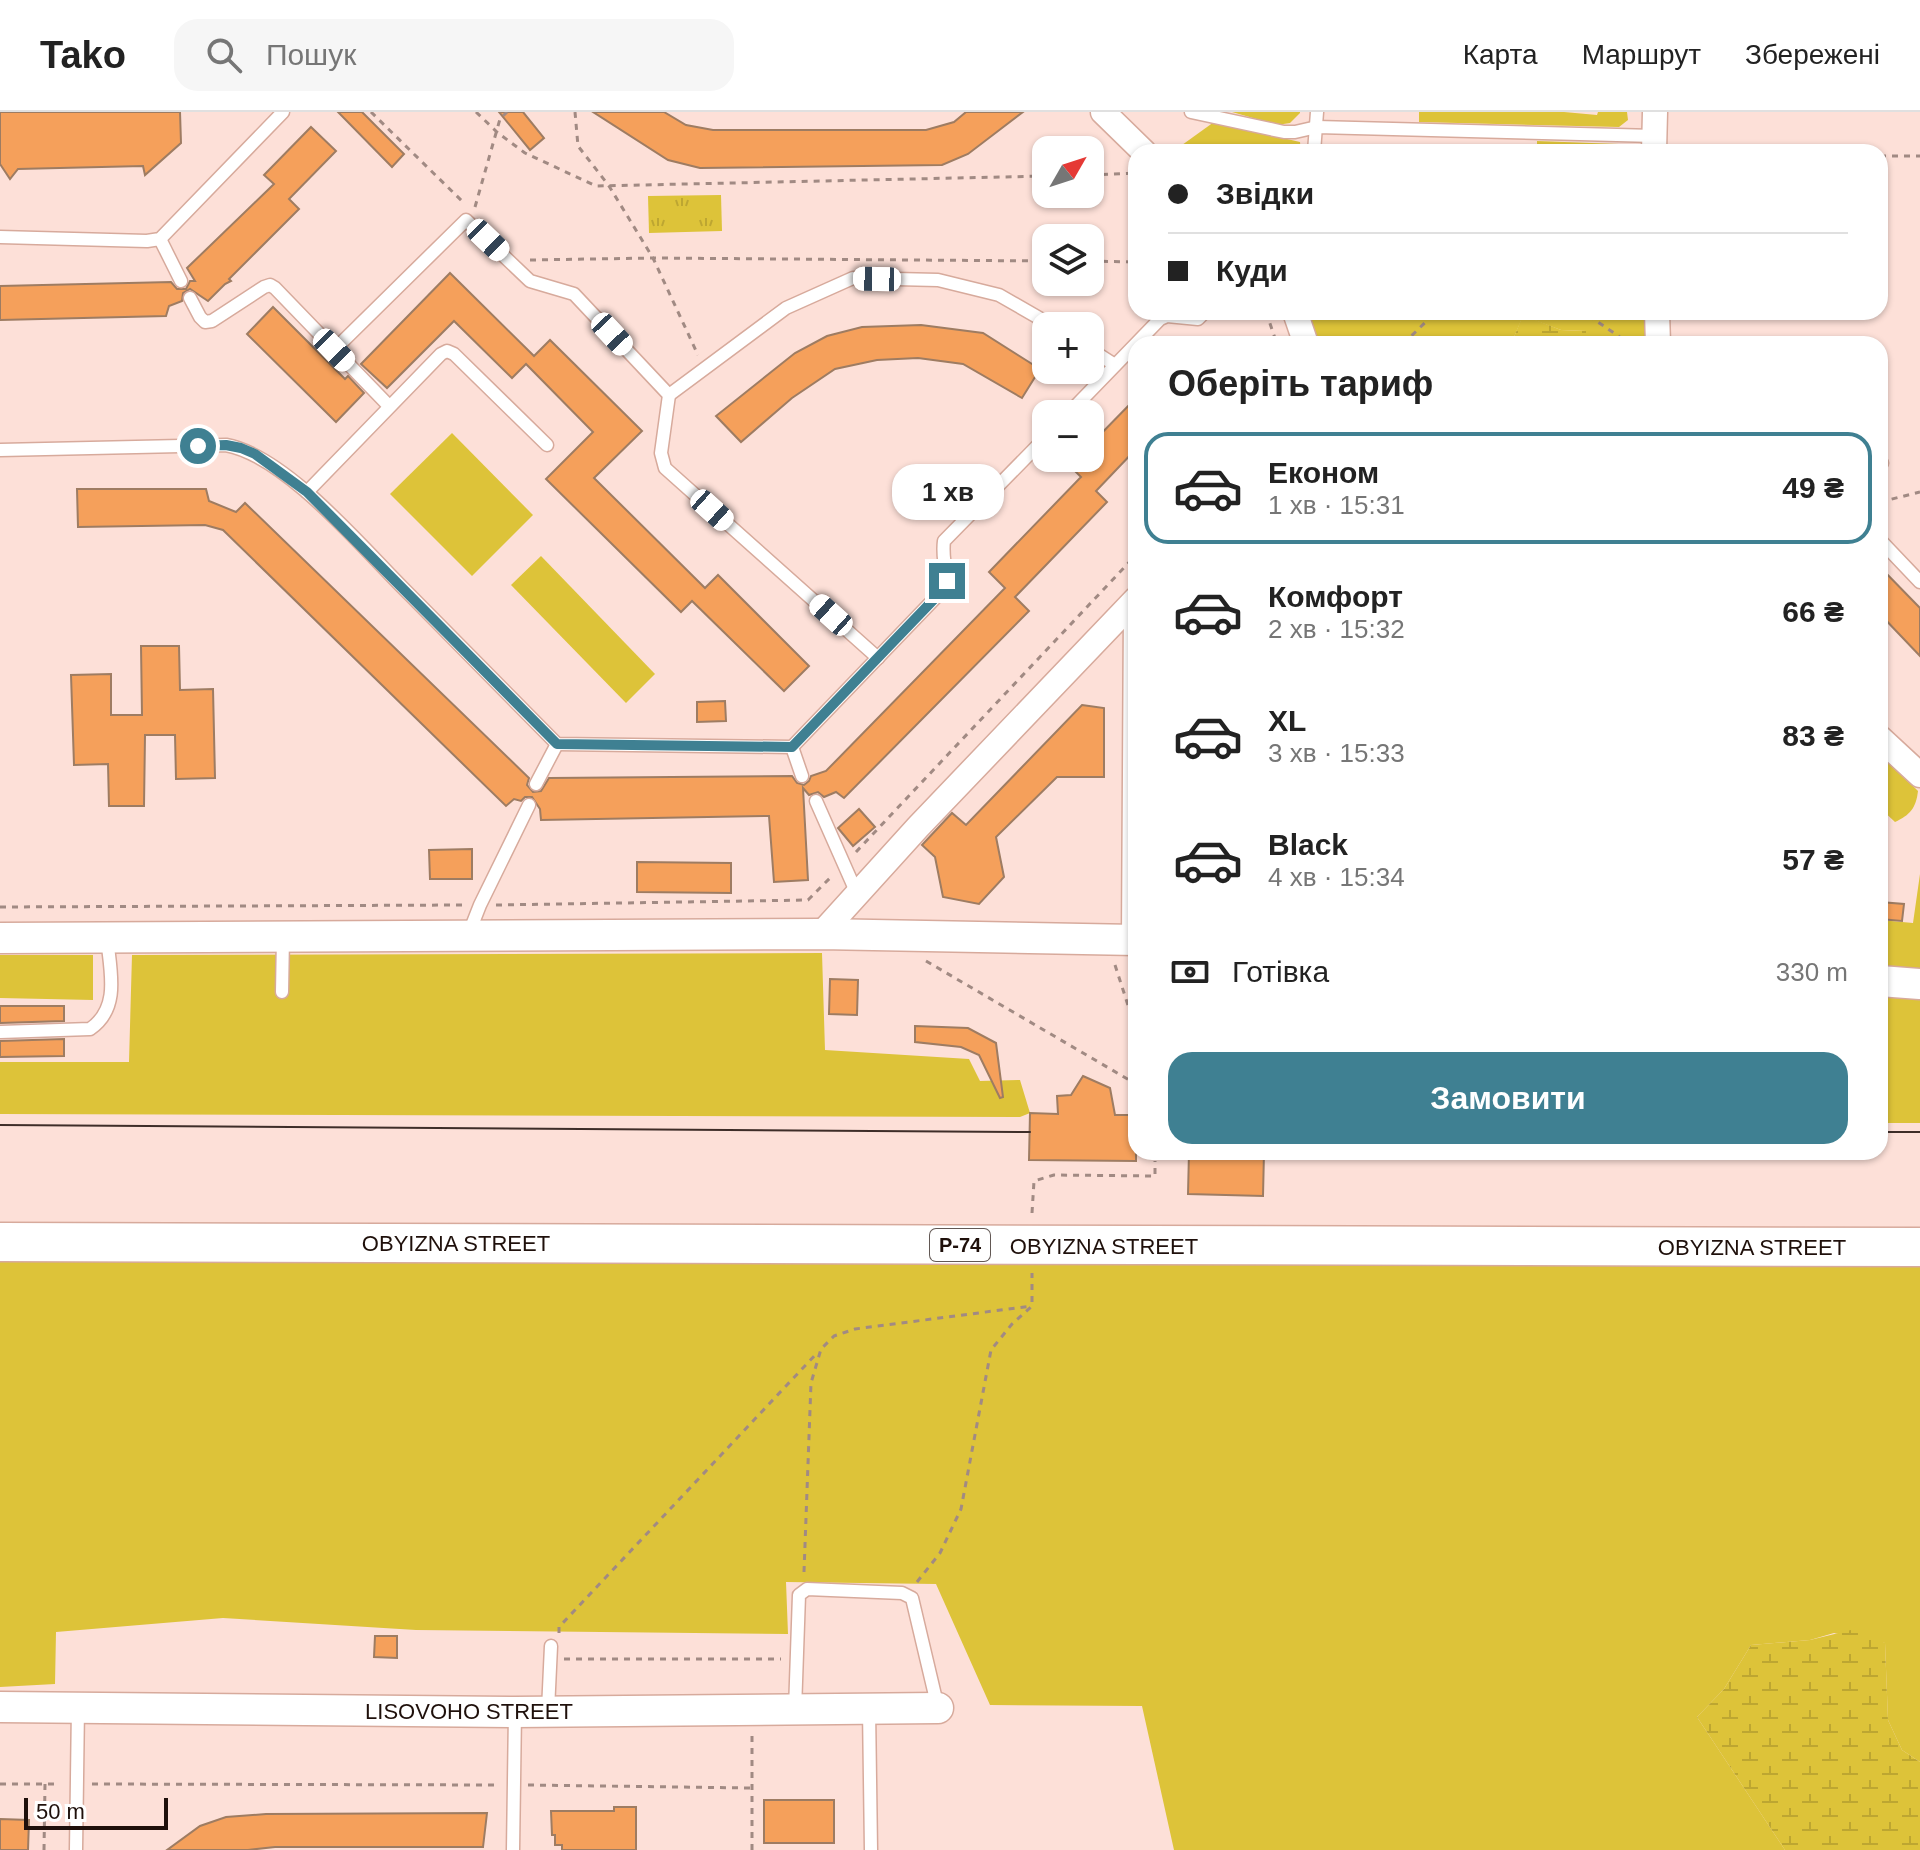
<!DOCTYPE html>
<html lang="uk">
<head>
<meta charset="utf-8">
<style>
  body { margin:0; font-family:Helvetica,sans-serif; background:#f6f6f6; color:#222; height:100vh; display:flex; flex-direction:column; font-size:30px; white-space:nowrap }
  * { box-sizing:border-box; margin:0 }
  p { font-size:26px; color:#767676 }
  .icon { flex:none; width:44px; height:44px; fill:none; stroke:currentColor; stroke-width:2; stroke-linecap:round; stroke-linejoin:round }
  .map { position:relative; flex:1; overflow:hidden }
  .drawer { position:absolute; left:1128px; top:224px; width:760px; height:824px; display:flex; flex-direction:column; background:#fff; border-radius:24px; box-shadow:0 2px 6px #0004 }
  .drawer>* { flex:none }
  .top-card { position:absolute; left:1128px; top:32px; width:760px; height:176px; border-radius:24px; box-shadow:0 2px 6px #0004; display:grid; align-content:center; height:176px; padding:0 40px; background:#fff }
  .needle { width:52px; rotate:51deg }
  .controls { position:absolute; left:1032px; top:24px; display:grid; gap:16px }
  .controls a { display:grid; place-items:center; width:72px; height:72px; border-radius:16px; background:#fff; box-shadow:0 2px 6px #0004; font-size:40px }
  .scale { position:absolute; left:24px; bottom:20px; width:144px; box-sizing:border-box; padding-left:8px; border:4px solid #1f100b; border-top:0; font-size:22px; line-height:28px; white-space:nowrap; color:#1f100b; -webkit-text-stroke:6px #fff; paint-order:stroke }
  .end { position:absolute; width:36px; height:36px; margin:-18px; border:10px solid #3f8092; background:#fff; box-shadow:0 0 0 4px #fff }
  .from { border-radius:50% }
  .bubble { position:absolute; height:56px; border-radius:24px; background:#fff; box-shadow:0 2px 6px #0004; font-size:26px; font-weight:600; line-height:56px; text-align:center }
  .car { position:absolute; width:24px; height:48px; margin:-24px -12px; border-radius:10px; box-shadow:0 0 6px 2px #0007; background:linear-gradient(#fff 24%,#345 0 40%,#fff 0 76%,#345 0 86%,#fff 0) }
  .top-card b { display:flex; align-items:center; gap:28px; height:76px; font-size:30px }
  .top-card b+b { border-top:2px solid #e0e0e0 }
  .top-card i { width:20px; height:20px; background:#222 }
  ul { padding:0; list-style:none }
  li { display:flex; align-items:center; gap:24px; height:112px; margin:0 16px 12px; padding:0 24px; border:4px solid transparent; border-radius:24px }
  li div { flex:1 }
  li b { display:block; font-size:30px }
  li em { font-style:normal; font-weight:600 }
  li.current { border-color:#3f8092 }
  li>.icon { width:72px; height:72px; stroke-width:1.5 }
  h2 { padding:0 40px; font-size:36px; line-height:96px }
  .pay { display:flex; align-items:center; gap:20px; height:88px; padding:0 40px; font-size:30px }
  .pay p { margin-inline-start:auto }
  .primary-button { display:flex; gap:16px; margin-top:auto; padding:16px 40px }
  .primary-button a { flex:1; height:92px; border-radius:24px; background:#3f8092; color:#fff; font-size:32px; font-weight:600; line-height:92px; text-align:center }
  header { display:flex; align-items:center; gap:48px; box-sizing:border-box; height:112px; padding:0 40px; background:#fff; border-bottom:2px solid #e0e0e0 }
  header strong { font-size:38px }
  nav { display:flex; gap:44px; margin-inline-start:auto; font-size:28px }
  .search { width:560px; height:72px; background:#f6f6f6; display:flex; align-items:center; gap:20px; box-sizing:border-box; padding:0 28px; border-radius:24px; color:#767676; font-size:30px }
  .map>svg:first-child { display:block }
  .grass { fill:#ddc339 }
  .wetland { fill:url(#wetland-marsh) }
  .park { fill:url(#park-tufts) }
  .building { fill:#f5a05b; stroke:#9e7c62; stroke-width:2 }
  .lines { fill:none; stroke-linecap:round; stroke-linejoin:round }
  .service-casing { stroke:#d7aa9c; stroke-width:15 }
  .minor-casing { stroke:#d7aa9c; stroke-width:27 }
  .tertiary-casing { stroke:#d7aa9c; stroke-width:33 }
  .primary-casing { stroke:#d7aa9c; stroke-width:41 }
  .path { stroke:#a18a83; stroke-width:3; stroke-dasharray:6 6; stroke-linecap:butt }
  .service { stroke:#fff; stroke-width:12 }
  .minor { stroke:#fff; stroke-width:24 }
  .tertiary { stroke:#fff; stroke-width:30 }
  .primary { stroke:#fff; stroke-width:38 }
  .tram { stroke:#3e2d28; stroke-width:2 }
  .route { stroke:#3f8092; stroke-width:10 }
  .labels { text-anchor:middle; stroke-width:6; stroke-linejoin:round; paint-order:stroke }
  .shield { fill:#fff; stroke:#625854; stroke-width:2 }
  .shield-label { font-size:20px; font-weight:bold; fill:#1f100b }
  .street-label { font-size:22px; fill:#1f100b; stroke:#fff }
</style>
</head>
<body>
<header>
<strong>Tako</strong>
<div class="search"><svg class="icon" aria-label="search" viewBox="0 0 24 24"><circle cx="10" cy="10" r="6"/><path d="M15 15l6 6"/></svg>Пошук</div>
<nav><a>Карта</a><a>Маршрут</a><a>Збережені</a></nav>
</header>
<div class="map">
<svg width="1920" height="1738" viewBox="0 0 1920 1738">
  <defs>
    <pattern id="wetland-marsh" width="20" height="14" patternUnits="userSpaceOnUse" patternTransform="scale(2)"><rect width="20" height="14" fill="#ddc339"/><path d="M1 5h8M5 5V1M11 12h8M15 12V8" fill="none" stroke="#bda631"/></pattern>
    <pattern id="park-tufts" width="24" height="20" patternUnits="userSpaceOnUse" patternTransform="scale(2)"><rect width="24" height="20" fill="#ddc339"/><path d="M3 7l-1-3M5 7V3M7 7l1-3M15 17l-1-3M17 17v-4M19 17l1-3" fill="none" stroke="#bda631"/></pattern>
  </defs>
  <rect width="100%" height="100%" fill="#fde0d8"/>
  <!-- grass -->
  <g class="grass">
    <path d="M 1232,0 L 1300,0 L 1300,1 L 1290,11 L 1277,13 Z"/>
    <path d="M 1419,0 L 1564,0 L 1597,3 L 1598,0 L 1627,0 L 1628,8 L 1619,15 L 1419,10 Z"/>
    <path d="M 1214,10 L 1300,30 L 1301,40 L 1181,40 L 1182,33 Z"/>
    <path d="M 1537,29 L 1646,33 L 1646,40 L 1537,40 Z"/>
    <path d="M 1305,200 L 1646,200 L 1646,232 L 1586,232 L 1586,219 L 1561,218 L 1523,204 L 1511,232 L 1317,232 Z"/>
    <path d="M 452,321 L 533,403 L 472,464 L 390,382 Z"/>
    <path d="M 541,444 L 655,562 L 626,591 L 511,473 Z"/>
    <path d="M 1880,641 L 1918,679 C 1916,696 1910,703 1895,710 L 1880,696 Z"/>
    <path d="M 1920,762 L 1920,857 L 1880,854 L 1880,808 L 1913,811 Z"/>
    <path d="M 822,841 L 825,938 L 969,947 L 980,969 L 1020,968 L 1030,1001 L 1020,1005 L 0,1002 L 0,950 L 129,950 L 132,843 Z"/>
    <path d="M 0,843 L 93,843 L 93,888 L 0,886 Z"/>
    <path d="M 1880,883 L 1920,887 L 1920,1011 L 1880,1011 Z"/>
    <path d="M 0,1130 L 1920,1135 L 1920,1650 L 1902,1638 L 1888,1608 L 1885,1531 L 1834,1521 L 1810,1528 L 1751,1533 L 1724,1577 L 1697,1605 L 1785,1738 L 1174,1738 L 1142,1594 L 990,1593 L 936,1472 L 786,1470 L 788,1522 L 416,1518 L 223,1506 L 56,1520 L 55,1572 L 0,1575 Z"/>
  </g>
  <!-- wetland -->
  <g class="wetland">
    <path d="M 1523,203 L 1561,218 L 1586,219 L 1586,232 L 1511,232 Z"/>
    <path d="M 1855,1517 L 1885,1531 L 1888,1608 L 1902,1638 L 1920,1650 L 1920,1738 L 1785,1738 L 1697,1605 L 1724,1577 L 1751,1533 L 1810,1528 Z"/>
  </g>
  <!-- park -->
  <path class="park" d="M 721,83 L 722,119 L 649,121 L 648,84 Z"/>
  <!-- building -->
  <g class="building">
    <path d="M 0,0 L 180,0 L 181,31 L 145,63 L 143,54 L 18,57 L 10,67 L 0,52 Z"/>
    <path d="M 338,0 L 362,0 L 404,42 L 392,55 Z"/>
    <path d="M 499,0 L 523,0 L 544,26 L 530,38 Z"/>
    <path d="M 593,0 L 664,0 L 686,13 L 713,18 L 926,18 L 954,10 L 966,0 L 1023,0 L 968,42 L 942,53 L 700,56 L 668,48 Z"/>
    <path d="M 311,15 L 336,39 L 289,87 L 299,97 L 229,167 L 231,169 L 225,172 L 208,189 L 190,177 L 183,181 L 182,189 L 169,194 L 166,204 L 0,208 L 0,174 L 171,170 L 177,177 L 186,177 L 190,169 L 195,169 L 187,156 L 274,72 L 264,63 Z"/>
    <path d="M 450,161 L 534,244 L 550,228 L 642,319 L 594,366 L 705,476 L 718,463 L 809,554 L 784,579 L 692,489 L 681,500 L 546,367 L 593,320 L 526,252 L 512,266 L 454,209 L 387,276 L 361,252 Z"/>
    <path d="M 273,195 L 345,267 L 348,264 L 364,281 L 336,310 L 247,222 Z"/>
    <path d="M 921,213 L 983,221 L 1040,257 L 1022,286 L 963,252 L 918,246 L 877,248 L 835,257 L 792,286 L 741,330 L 716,304 L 795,241 L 827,224 L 862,215 Z"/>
    <path d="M 1136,286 L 1136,337 L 1096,379 L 1107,390 L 1015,485 L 1029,499 L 844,686 L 836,680 L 824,685 L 818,680 L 809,683 L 803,676 L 808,768 L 774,770 L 769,704 L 541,708 L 540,697 L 532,685 L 525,685 L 521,689 L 514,687 L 506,694 L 223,418 L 205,413 L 78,415 L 77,377 L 206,377 L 209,389 L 236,400 L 245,391 L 529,666 L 527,673 L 533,680 L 541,679 L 549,666 L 792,664 L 797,671 L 804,673 L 809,669 L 811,664 L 826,659 L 1005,476 L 989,460 L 1081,365 L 1070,354 L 1078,346 L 1090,346 L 1090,333 Z"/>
    <path d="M 1880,455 L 1920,496 L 1920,544 L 1880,502 Z"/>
    <path d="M 141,534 L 179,534 L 180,578 L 213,577 L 215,666 L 176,667 L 175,623 L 145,623 L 144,694 L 109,694 L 108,652 L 74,653 L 71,563 L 111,562 L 111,603 L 142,603 Z"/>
    <path d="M 725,589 L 726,609 L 697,610 L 697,590 Z"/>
    <path d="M 1082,593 L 1104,596 L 1104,665 L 1057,665 L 996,725 L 1004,765 L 979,792 L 943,785 L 935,745 L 922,733 L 952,701 L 966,713 Z"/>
    <path d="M 859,697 L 875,715 L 853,734 L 838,716 Z"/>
    <path d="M 472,737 L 472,767 L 430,767 L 429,738 Z"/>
    <path d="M 637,750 L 731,751 L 731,781 L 637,780 Z"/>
    <path d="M 1880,790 L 1904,792 L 1902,809 L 1880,807 Z"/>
    <path d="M 830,867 L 858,868 L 857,903 L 829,902 Z"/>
    <path d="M 0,894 L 64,894 L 64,909 L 0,911 Z"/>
    <path d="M 915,914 L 968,916 L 996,931 L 1003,985 L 1000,986 L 979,943 L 961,935 L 915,930 Z"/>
    <path d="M 64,927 L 64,944 L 0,945 L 0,929 Z"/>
    <path d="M 1083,964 L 1110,976 L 1115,1003 L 1136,1003 L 1136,1049 L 1029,1048 L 1030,1001 L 1058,1002 L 1057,984 L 1071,983 Z"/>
    <path d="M 1189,1040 L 1264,1040 L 1263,1084 L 1188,1082 Z"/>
    <path d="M 375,1524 L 397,1524 L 397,1546 L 374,1545 Z"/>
    <rect x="764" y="1688" width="70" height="43"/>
    <path d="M 614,1695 L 636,1695 L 636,1738 L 562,1738 L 562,1733 L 555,1733 L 555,1723 L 552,1723 L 551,1699 L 614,1699 Z"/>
    <path d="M 487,1701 L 483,1735 L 275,1735 L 248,1738 L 167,1738 L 200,1714 L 226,1705 L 266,1702 Z"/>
    <path d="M 0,1707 L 29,1708 L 28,1738 L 0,1738 Z"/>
  </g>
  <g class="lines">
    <!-- service casing -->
    <g class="service-casing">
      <g id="service">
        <path d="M 1191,0 L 1284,20 L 1295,20 L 1317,15 L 1654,24"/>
        <path d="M 1314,40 L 1317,0"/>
        <path d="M 0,125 L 147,129 L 160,127 L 283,0"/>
        <path d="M 160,127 L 181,169"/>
        <path d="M 190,186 L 200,205 L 205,210 L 212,209 L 264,175 L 270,173 L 275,176 L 389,294"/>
        <path d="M 1090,237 L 1115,253"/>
        <path d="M 334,238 L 466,108 L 530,169 L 574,182 L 669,283 L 661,341 L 665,356 L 878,546"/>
        <path d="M 669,283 L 786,196 L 853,166 L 938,168 L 999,183 L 1053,214"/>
        <path d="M 1068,302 L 1160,207 L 1167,204 L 1198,207 L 1205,200"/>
        <path d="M 0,338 L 226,333 C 287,344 365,439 410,483 C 459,533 508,582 557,632 L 792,635 L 940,481 C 951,462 941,450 944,429 L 1046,325"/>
        <path d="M 1880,353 L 1882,351"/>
        <path d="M 307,380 L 441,242 L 447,239 L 454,242 L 547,333"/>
        <path d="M 1880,428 L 1920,470"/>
        <path d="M 792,635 L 802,664"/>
        <path d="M 536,672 L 557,632"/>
        <path d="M 816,689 L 858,784"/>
        <path d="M 469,821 L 480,793 L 529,693"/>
        <path d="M 1128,827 L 1130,495"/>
        <path d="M 282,880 L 283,825"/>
        <path d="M 0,920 L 90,917 C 121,896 110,858 107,826"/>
        <path d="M 869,1597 L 871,1738"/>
        <path d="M 548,1598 L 551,1534"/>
        <path d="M 795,1598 L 799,1483 L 807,1477 L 902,1481 L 912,1486 L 938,1596"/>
        <path d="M 76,1738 L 78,1595"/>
        <path d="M 513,1738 L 515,1600"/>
      </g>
    </g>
    <!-- minor casing -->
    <g class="minor-casing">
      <g id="minor">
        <path d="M 1103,0 L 1144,40"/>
        <path d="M 1654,40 L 1655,0"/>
        <path d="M 1295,200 L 1306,232"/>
        <path d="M 1657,200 L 1658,232"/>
        <path d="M 1880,626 L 1920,663"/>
        <path d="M 821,822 L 918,715 L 1136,487"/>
      </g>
    </g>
    <!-- tertiary casing -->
    <g class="tertiary-casing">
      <g id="tertiary">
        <path d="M 0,826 L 821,822 L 1136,828"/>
        <path d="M 1880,869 L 1920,872"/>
        <path d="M 0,1595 L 515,1600 L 938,1596"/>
      </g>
    </g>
    <!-- primary casing -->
    <g class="primary-casing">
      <path id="primary" d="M 0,1130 L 1920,1135"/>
    </g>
    <!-- path -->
    <g class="path">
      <path d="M 371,0 L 465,92"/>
      <path d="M 476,0 L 498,21 L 525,41 L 596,74 L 1046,64"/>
      <path d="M 575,0 L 578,34 L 609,74 L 653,146 L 698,243"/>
      <path d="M 1880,44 L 1920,44"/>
      <path d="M 1090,63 L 1136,61"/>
      <path d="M 475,95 L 500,7 L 507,0"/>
      <path d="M 530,148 L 653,146 L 1046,149"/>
      <path d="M 1090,149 L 1136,150"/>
      <path d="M 1266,200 L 1277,232"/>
      <path d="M 1577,200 L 1592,206 L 1630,232"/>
      <path d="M 1403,232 L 1436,200"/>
      <path d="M 1880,390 L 1920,380"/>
      <path d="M 856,740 L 1136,443"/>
      <path d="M 496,793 L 808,788 L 831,765"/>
      <path d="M 0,795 L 464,793"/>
      <path d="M 926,849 L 1136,972"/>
      <path d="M 1115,853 L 1136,918"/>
      <path d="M 1032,1101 L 1034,1069 L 1054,1063 L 1155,1064 L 1155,1049"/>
      <path d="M 804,1460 L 811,1271 L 821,1237 L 834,1224 L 855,1217 L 1032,1194"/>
      <path d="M 917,1470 L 940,1441 L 961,1397 L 991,1238 L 1012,1212 L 1032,1194 L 1032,1161"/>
      <path d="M 559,1521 L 559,1515 L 818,1240"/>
      <path d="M 564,1547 L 781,1547"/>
      <path d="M 0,1672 L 60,1672"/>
      <path d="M 92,1672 L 500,1673"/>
      <path d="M 528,1673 L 752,1676"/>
      <path d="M 44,1738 L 45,1672"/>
      <path d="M 752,1738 L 752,1622"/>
    </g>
    <!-- service -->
    <use href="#service" class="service"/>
    <!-- minor -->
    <use href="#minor" class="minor"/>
    <!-- tertiary -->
    <use href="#tertiary" class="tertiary"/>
    <!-- primary -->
    <use href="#primary" class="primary"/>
    <!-- tram -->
    <g class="tram">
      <path d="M 0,1013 L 1030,1020"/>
      <path d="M 1880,1020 L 1920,1020"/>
    </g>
  </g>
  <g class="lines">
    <!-- route -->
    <path class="route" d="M 198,334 L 226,333 L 241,336 L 255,342 L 307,380 L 557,632 L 792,635 L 940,481 L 947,469"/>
  </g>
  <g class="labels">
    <!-- shield labels -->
    <rect class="shield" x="930" y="1117" width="60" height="32" rx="6"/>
    <g class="shield-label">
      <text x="960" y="1140">Р-74</text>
    </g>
    <!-- street labels -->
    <g class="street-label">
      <text x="456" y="1139">OBYIZNA STREET</text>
      <text x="1104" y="1142">OBYIZNA STREET</text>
      <text x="1752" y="1143">OBYIZNA STREET</text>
      <text x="469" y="1607">LISOVOHO STREET</text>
    </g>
  </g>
</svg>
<div class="controls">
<a><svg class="needle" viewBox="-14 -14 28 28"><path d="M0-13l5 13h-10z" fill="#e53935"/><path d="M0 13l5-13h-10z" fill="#767676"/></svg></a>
<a><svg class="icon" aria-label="layers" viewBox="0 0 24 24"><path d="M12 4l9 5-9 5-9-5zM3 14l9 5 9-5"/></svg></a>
<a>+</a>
<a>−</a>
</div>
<div class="scale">50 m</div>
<i class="end from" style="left:198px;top:334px"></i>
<i class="end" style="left:947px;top:469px"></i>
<div class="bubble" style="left:892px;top:352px;width:112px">1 хв</div>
<i class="car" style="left:488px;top:128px;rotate:134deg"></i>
<i class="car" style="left:877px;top:167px;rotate:271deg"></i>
<i class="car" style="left:612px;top:222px;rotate:137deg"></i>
<i class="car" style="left:334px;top:238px;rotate:136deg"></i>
<i class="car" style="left:712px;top:398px;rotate:132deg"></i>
<i class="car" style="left:831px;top:503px;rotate:312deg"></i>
<div class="top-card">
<b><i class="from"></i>Звідки</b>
<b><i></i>Куди</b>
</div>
<section class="drawer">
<h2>Оберіть тариф</h2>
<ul>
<li class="current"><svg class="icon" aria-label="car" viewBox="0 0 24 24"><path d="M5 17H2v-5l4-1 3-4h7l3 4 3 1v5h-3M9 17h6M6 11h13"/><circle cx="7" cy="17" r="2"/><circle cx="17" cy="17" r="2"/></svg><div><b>Економ</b><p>1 хв · 15:31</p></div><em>49 ₴</em></li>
<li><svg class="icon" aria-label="car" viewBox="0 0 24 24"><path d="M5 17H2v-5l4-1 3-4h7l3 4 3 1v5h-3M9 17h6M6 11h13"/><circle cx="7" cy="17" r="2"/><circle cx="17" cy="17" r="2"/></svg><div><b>Комфорт</b><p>2 хв · 15:32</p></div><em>66 ₴</em></li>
<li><svg class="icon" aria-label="car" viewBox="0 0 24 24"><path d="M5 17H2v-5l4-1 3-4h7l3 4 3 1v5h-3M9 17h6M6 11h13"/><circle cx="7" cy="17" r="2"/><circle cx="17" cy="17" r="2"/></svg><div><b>XL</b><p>3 хв · 15:33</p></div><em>83 ₴</em></li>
<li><svg class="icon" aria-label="car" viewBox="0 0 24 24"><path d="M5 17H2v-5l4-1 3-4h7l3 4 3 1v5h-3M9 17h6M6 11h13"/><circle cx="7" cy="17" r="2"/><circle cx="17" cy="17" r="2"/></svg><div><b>Black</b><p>4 хв · 15:34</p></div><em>57 ₴</em></li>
</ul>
<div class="pay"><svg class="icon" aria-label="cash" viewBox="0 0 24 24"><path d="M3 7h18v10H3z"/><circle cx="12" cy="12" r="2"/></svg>Готівка<p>330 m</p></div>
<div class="primary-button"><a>Замовити</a></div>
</section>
</div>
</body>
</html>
